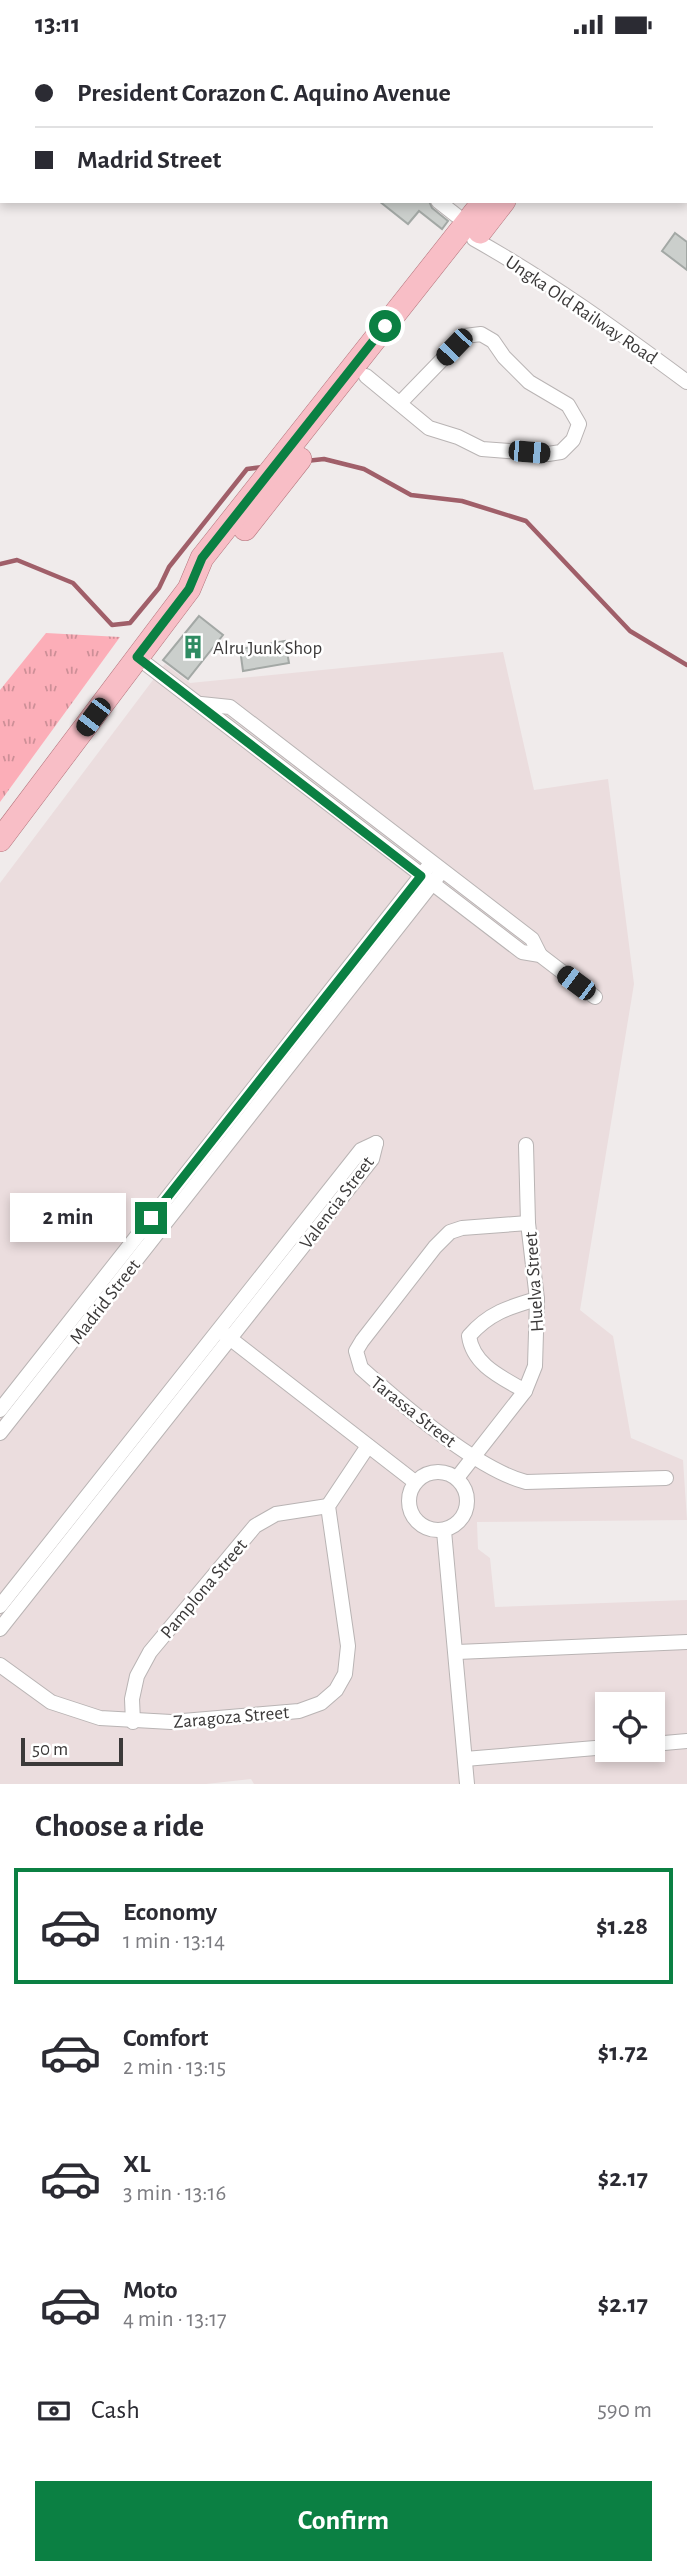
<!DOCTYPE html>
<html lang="en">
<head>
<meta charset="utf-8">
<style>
  body { margin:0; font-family:"Alegreya Sans",sans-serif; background:#f2f2f3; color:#2b2b33; height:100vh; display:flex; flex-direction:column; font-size:26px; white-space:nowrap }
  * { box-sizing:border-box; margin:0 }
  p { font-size:23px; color:#7c7c81 }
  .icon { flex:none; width:38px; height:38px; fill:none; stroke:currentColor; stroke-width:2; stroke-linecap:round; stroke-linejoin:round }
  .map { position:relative; height:1735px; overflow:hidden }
  .drawer { display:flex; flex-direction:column; background:#fff; flex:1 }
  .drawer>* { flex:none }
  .banner { position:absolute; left:0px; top:0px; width:688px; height:154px; box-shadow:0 4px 10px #0003; display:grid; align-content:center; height:154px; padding:0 35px; background:#fff }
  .buttons { position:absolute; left:595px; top:1643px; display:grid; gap:14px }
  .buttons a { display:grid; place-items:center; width:70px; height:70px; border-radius:0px; background:#fff; box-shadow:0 4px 10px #0003; font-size:35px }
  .scale { position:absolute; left:21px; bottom:18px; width:102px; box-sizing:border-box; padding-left:7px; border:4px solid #3b3939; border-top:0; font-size:19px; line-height:24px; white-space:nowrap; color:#3b3939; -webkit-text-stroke:5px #fff; paint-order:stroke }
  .end { position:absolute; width:32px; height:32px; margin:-16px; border:9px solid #0b8043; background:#fff; box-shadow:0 0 0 4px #fff }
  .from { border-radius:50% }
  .bubble { position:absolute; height:49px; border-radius:0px; background:#fff; box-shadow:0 4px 10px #0003; font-size:23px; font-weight:600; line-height:49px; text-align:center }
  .car { position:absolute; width:21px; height:42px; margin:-21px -10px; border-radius:9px; box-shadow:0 0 5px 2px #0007; background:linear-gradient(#222 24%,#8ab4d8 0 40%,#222 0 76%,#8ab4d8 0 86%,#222 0) }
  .banner b { display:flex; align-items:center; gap:24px; height:66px; font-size:26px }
  .banner b+b { border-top:2px solid #e1e1e2 }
  .banner i { width:18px; height:18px; background:#2b2b33 }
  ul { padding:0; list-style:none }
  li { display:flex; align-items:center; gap:21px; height:116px; margin:0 14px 10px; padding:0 21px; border:4px solid transparent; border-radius:0px }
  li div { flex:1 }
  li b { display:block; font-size:26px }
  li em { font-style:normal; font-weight:600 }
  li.active { border-color:#0b8043 }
  li>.icon { width:63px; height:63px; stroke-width:1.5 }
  h2 { padding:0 35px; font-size:32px; line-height:84px }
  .pay { display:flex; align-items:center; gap:18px; height:77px; padding:0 35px; font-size:26px }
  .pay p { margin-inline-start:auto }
  .action { display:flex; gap:14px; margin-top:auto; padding:14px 35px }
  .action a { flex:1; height:80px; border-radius:0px; background:#0b8043; color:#fff; font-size:28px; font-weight:600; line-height:80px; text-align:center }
  .status { display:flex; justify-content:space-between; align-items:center; height:49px; padding:0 35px; background:#fff; direction:ltr }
  .status svg { height:19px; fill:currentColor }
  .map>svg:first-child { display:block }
  .built { fill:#ebddde; fill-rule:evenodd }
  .grass { fill:url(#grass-tufts) }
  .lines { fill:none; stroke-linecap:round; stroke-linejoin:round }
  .stream { stroke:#a05f69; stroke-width:4.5 }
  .building { fill:#cbcfcc; stroke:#a3a8a5; stroke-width:2 }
  .street-casing { stroke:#b9b4b4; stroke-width:16 }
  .primary-casing { stroke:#b3747c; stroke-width:24 }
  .highway-casing { stroke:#b3747c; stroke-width:28 }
  .street { stroke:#fff; stroke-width:14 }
  .primary { stroke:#f8bec6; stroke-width:23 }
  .highway { stroke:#f393a0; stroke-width:26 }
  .route { stroke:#0b8043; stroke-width:9 }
  .labels { text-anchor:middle; stroke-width:5; stroke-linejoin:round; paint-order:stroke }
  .street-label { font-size:19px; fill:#3b3939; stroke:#fff }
  .poi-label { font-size:19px; fill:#3b3939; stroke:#fff; text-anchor:start }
</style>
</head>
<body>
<div class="status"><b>13:11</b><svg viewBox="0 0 49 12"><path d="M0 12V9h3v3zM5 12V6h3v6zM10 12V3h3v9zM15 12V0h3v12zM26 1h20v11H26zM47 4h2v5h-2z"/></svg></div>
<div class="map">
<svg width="687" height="1735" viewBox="0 0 687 1735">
  <defs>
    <pattern id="grass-tufts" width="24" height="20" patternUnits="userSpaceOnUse" patternTransform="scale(1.75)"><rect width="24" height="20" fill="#fcaeb8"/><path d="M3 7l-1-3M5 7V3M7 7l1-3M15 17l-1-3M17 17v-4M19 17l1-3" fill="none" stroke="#cd8f97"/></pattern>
  </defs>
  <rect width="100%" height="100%" fill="#f0ebeb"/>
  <!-- built -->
  <path class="built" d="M 503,603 L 534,741 L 608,730 L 634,935 L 580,1261 L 613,1287 L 631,1389 L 683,1411 L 687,1471 L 477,1473 L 478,1500 L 490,1509 L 495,1558 L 687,1551 L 687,1735 L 254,1735 L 251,1730 L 206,1735 L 0,1735 L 0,834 L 165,615 L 190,634 ZM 607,1656 L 653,1656 L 653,1701 L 607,1701 Z"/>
  <!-- grass -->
  <path class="grass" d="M 46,584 L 120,588 L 0,753 L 0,641 Z"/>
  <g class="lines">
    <!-- stream -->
    <g class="stream">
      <path d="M 306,412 L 324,410 L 364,420 L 411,446 L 462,452 L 526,472 L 630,582 L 687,616"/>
      <path d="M 0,515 L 17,511 L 73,534 L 112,576 L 130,574 L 159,539 L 169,518 L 247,420 L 263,418"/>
    </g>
  </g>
  <!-- building -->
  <g class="building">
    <path d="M 379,152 L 429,152 L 432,159 L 448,172 L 442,180 L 419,162 L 408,175 Z"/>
    <path d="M 675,184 L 687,193 L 687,221 L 662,202 Z"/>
    <path d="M 199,567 L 223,586 L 188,630 L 163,611 Z"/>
    <path d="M 285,592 L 289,614 L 243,622 L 240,600 Z"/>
  </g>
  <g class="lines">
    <!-- street casing -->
    <g class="street-casing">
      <g id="street">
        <path d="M 235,0 L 238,2"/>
        <path d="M 0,2 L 2,5"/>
        <path d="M 438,152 L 466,174"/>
        <path d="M 474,190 C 549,232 618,282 687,333"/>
        <path d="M 366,327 L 429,379 L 458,388 L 482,400 L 548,405 L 561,403 L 573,391 L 579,375 L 568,356 L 529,333 L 504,308 L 493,292 L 481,285 L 465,287 L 400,354"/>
        <path d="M 137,608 L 522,903 L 540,906 L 595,948"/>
        <path d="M 201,655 L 230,658 L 532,890 L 540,906"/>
        <path d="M 528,1174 L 462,1179 L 450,1183 L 435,1198 L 362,1292 L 356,1302 L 361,1319 C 401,1355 476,1420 526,1433 L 666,1429"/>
        <path d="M 223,1284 L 415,1433"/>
        <path d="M 525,1342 C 501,1328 473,1316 469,1287 C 489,1264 509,1258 537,1250"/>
        <path d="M 0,1361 L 431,814"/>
        <path d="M 0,1384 L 442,822"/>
        <circle cx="438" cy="1452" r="29"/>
        <path d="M 457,1429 L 525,1342 L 535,1317 L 537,1250 L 528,1174 L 526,1096"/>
        <path d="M 444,1482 L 467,1735"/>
        <path d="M 0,1557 L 361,1101 L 376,1094"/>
        <path d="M 0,1580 L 372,1110 L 376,1094"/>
        <path d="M 457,1603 L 687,1593"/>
        <path d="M 0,1616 L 51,1653 L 100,1669 L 171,1673 L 299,1662 L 321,1654 L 336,1641 L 345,1625 L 348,1597 L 328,1457 L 368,1397"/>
        <path d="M 133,1673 L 132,1650 L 137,1627 L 150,1603 L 255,1477 L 276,1465 L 328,1457"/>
        <path d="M 653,1695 L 687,1692"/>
        <path d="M 465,1710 L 607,1698"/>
      </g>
    </g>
    <!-- primary casing -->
    <g class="primary-casing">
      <g id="primary">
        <path d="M 548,0 L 550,2"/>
        <path d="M 480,183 L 504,152"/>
        <path d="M 245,480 L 300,410"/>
        <path d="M 0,791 L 189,540 L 202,509 L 484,152"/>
      </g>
    </g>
    <!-- highway casing -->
    <g class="highway-casing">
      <g id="highway">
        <path d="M 577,0 L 579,2"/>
        <path d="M 606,0 L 609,2"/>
        <path d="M 686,58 L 687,58"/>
        <path d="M 686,78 L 687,78"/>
        <path d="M 686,103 L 687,104"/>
      </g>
    </g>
    <!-- street -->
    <use href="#street" class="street"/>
    <!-- primary -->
    <use href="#primary" class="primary"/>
    <!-- highway -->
    <use href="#highway" class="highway"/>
  </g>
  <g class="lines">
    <!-- route -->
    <path class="route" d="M 151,1169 L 421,827 L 137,608 L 189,540 L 202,509 L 385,277"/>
  </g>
  <!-- icons -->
  <defs>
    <g id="building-bare" transform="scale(1.89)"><path d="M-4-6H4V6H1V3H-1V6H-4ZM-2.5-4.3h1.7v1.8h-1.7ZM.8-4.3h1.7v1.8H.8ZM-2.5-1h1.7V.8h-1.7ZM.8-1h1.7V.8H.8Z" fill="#2e8b62" stroke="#fff" stroke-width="2.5" paint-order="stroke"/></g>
  </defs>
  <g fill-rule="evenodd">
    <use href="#building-bare" x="193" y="598"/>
  </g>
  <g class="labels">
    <!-- street labels -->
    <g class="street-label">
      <text transform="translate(582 260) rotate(34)" y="7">Ungka Old Railway Road</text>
      <text transform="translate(336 1153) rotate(-53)" y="7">Valencia Street</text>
      <text transform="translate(533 1233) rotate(-94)" y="7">Huelva Street</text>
      <text transform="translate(104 1252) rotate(-52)" y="7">Madrid Street</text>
      <text transform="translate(414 1362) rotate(38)" y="7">Tarassa Street</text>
      <text transform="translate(203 1539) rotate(-50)" y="7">Pamplona Street</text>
      <text transform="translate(231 1667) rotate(-5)" y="7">Zaragoza Street</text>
    </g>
    <!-- poi labels -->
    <g class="poi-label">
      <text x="213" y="605">Alru Junk Shop</text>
    </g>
  </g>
</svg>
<div class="buttons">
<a><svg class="icon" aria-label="locate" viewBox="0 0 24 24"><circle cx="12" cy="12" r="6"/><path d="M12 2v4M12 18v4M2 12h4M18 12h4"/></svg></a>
</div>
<div class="scale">50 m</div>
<i class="end from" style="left:385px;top:277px"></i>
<i class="end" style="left:151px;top:1169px"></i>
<div class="bubble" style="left:10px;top:1144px;width:116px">2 min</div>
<i class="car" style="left:454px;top:298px;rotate:224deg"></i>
<i class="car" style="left:529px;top:403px;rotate:95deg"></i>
<i class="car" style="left:93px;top:668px;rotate:217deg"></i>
<i class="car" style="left:576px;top:934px;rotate:307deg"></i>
<div class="banner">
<b><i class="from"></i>President Corazon C. Aquino Avenue</b>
<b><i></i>Madrid Street</b>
</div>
</div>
<section class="drawer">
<h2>Choose a ride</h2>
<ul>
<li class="active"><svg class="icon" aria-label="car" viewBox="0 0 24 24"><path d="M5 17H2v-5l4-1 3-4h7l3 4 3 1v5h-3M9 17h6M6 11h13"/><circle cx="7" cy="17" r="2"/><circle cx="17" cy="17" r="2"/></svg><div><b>Economy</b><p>1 min · 13:14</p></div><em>$1.28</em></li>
<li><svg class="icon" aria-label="car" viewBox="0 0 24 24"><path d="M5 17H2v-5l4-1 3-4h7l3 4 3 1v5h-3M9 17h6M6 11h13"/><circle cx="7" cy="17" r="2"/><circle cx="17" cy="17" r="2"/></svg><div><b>Comfort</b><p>2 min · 13:15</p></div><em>$1.72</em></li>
<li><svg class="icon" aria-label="car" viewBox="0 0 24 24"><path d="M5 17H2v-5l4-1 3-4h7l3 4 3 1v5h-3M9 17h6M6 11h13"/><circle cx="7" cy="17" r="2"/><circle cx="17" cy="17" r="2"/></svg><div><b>XL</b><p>3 min · 13:16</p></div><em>$2.17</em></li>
<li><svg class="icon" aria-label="car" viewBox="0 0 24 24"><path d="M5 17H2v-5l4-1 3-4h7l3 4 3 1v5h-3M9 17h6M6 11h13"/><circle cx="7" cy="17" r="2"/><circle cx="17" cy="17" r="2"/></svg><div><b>Moto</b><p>4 min · 13:17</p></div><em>$2.17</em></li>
</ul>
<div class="pay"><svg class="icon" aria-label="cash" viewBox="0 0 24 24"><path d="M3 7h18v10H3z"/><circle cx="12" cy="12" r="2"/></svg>Cash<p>590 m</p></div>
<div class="action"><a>Confirm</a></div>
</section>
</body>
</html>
